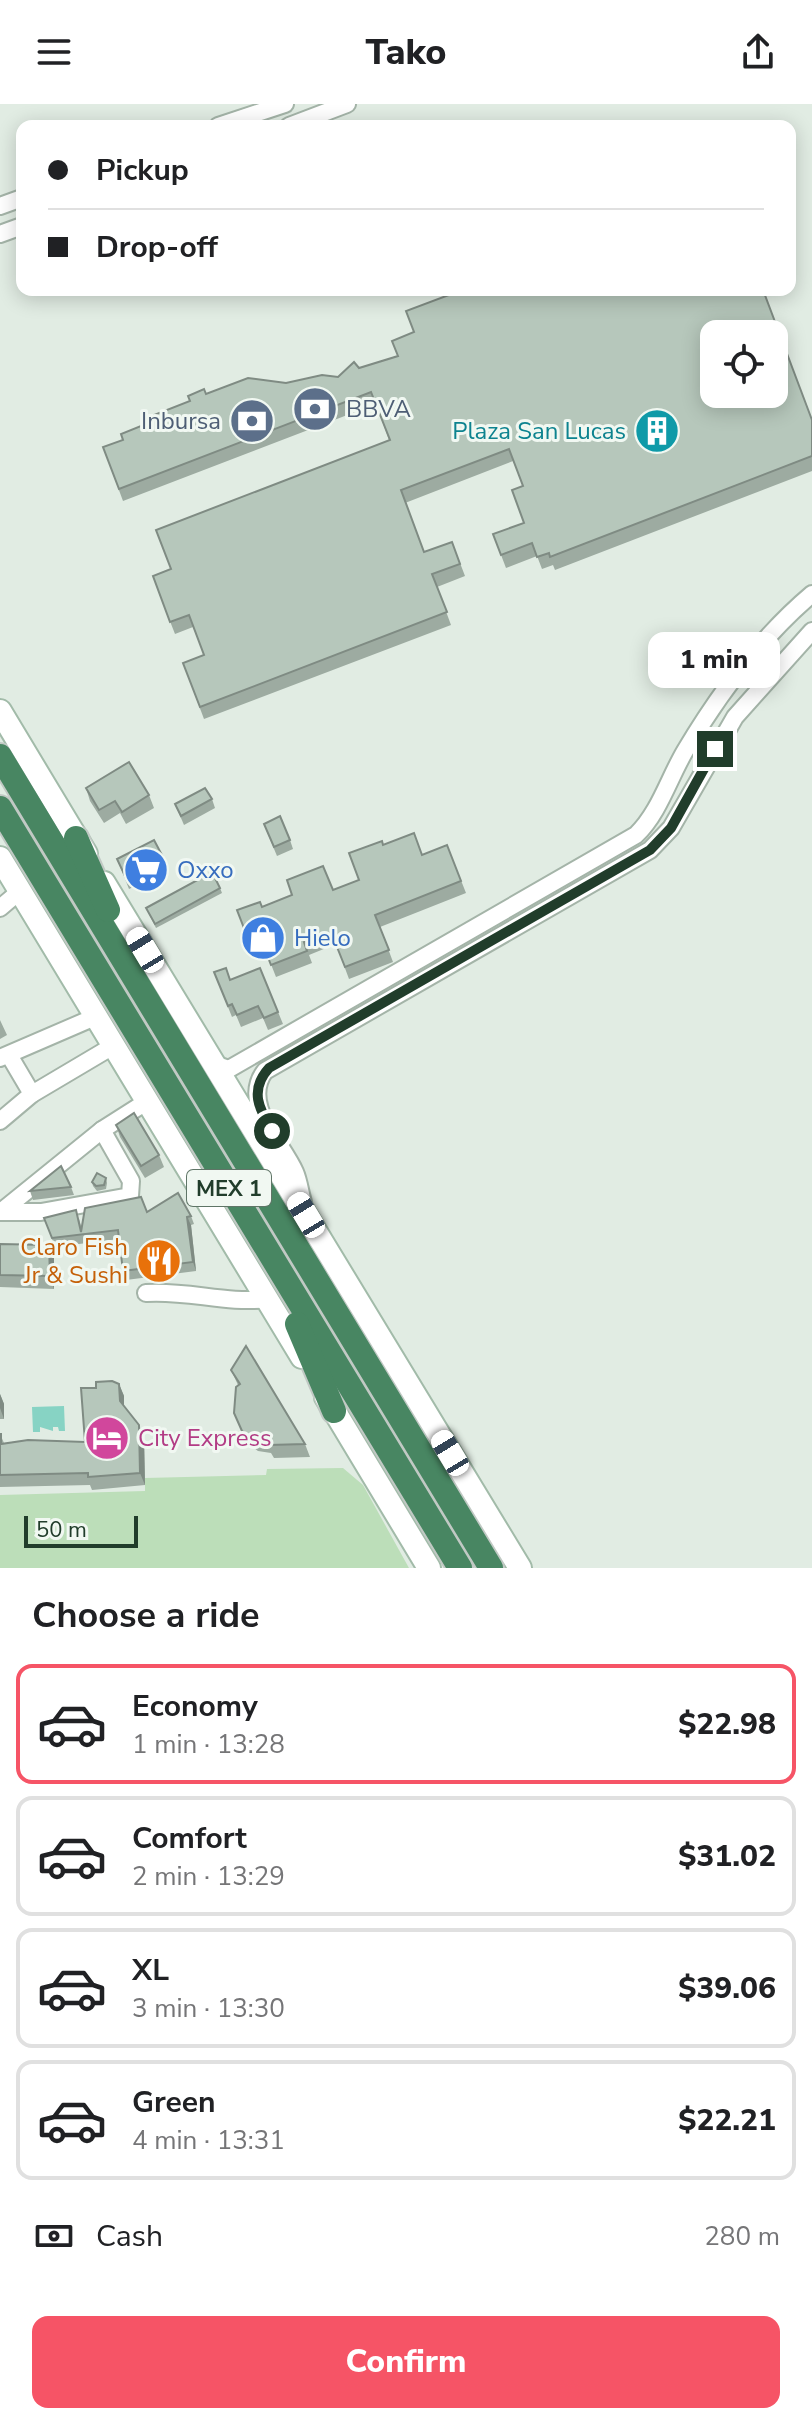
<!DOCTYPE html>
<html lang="en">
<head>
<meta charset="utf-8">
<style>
  body { margin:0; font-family:"Nunito Sans",sans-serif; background:#f6f6f6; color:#202124; height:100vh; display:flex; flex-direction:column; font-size:30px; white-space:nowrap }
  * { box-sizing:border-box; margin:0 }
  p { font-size:26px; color:#757577 }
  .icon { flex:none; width:44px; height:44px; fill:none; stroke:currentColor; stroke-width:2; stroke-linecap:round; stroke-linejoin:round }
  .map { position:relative; height:1464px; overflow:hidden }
  .panel { display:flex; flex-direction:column; background:#fff; flex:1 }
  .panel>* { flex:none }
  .top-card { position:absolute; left:16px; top:16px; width:780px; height:176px; border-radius:16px; box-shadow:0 4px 20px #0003; display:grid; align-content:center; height:176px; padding:0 32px; background:#fff }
  .controls { position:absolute; left:700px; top:216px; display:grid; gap:16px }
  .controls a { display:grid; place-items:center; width:88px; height:88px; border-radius:16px; background:#fff; box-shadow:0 4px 20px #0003; font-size:40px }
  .scale { position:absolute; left:24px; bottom:20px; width:114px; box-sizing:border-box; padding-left:8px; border:4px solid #213d2b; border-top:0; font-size:22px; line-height:28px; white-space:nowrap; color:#213d2b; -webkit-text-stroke:6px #f1f8f2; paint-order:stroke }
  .end { position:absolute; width:36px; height:36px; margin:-18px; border:10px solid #213d2b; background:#fff; box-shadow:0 0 0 4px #fff }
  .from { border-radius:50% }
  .bubble { position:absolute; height:56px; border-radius:16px; background:#fff; box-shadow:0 4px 20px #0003; font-size:26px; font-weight:800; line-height:56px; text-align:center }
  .car { position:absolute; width:24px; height:48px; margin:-24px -12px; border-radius:10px; box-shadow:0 0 6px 2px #0007; background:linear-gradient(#fff 24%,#345 0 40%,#fff 0 76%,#345 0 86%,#fff 0) }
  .top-card b { display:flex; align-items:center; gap:28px; height:76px; font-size:30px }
  .top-card b+b { border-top:2px solid #e0e0e0 }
  .top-card i { width:20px; height:20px; background:#202124 }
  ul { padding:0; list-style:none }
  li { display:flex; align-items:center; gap:24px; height:120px; margin:0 16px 12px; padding:0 16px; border:4px solid #e0e0e0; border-radius:16px }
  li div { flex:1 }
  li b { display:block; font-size:30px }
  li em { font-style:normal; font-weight:800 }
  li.on { border-color:#f65466 }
  li>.icon { width:72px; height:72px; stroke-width:1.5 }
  h2 { padding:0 32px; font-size:36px; line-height:96px }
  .pay { display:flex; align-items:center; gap:20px; height:88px; padding:0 32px; font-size:30px }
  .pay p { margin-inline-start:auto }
  .button { display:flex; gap:16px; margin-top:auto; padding:16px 32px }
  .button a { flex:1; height:92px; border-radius:16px; background:#f65466; color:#fff; font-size:32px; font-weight:800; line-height:92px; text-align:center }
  header { display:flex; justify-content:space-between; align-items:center; height:104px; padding:0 32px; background:#fff; font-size:36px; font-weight:800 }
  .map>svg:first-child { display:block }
  .green { fill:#bcdeb9 }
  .water { fill:#87d3c4 }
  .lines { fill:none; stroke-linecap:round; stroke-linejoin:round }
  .minor-casing { stroke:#a4b4a8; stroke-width:20 }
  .secondary-casing { stroke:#a2bba9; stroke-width:26 }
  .trunk-casing { stroke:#c1c9c4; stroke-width:28 }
  .minor { stroke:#fff; stroke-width:16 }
  .secondary { stroke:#fff; stroke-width:22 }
  .trunk { stroke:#488662; stroke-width:24 }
  .wall { fill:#9daba1 }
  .shaded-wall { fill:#7f8b83 }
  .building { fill:#b6c7bb; stroke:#7f8b83; stroke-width:2; fill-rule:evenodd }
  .route { stroke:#213d2b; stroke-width:10 }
  .labels { text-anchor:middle; stroke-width:6; stroke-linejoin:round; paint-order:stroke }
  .shield { fill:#f1f8f2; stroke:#5f7567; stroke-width:2 }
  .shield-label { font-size:22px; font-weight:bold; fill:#213d2b }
  .service-label { font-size:24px; fill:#4e5e75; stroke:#f1f8f2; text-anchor:start }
  .culture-label { font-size:24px; fill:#0d838f; stroke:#f1f8f2; text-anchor:end }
  .shop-label { font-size:24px; fill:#366cbe; stroke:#f1f8f2; text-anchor:start }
  .food-label { font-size:24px; fill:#c56008; stroke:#f1f8f2; text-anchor:end }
  .hotel-label { font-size:24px; fill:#b23c85; stroke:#f1f8f2; text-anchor:start }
</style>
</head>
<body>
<header><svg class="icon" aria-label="menu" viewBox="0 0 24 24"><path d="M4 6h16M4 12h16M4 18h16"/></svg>Tako<svg class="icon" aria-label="share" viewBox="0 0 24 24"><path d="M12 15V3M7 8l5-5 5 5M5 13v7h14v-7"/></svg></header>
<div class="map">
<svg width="812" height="1464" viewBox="0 0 812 1464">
  <rect width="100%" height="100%" fill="#e1ece3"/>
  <!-- green -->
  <path class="green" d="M 343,1364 L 363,1381 L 409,1464 L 0,1464 L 0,1391 L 145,1387 L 145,1374 L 266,1371 L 267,1365 Z"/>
  <!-- water -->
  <path class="water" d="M 64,1302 L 65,1327 L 59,1327 L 58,1323 L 53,1323 L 53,1327 L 40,1323 L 40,1328 L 33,1328 L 32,1303 Z"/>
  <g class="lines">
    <!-- minor casing -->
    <g class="minor-casing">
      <g id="minor">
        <path d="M 218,22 L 285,0"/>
        <path d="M 289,22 L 347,0"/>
        <path d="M 0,102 L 22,94"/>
        <path d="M 0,130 L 22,122"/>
        <path d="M 0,804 L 20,787"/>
        <path d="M 9,951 L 32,990"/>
        <path d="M 0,954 L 95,913"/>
        <path d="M 214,960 L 229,965 L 636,731 C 659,709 669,674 685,647 C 719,590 761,533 812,490"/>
        <path d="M 0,1017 L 32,990 L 113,942"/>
        <path d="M 303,1098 C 300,1088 299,1077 295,1068 C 282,1038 240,1000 265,967 L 650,746 L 671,724 L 735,613 L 812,527"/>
        <path d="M 2,1107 L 102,1026 L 146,998"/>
        <path d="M 0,1108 L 41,1108 L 130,1092 L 131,1077 L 102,1026"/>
        <path d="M 146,1189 C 188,1186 226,1200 267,1195"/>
      </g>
    </g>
    <!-- secondary casing -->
    <g class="secondary-casing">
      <g id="secondary">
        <path d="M 0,607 L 86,750"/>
        <path d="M 0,754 L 302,1253"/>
        <path d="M 104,779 L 520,1464"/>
        <path d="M 326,1293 L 429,1464"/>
      </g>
    </g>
    <!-- trunk casing -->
    <g class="trunk-casing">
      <g id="trunk">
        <path d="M 0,652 L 491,1464"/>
        <path d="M 0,704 L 460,1464"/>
        <path d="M 76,734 L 108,806"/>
        <path d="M 297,1220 L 334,1307"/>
      </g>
    </g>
    <!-- minor -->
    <use href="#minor" class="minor"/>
    <!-- secondary -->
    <use href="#secondary" class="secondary"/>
    <!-- trunk -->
    <use href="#trunk" class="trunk"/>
  </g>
  <!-- wall -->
  <g class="wall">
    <path d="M 359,264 L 812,316 L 812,367 L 555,466 L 553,461 L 542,465 L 537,452 L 506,464 L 498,443 L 524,419 L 523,382 L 513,357 L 405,399 L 424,448 L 452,438 L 465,472 L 437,483 L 451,521 L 204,615 L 183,559 L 204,551 L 193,523 L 175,530 L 157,484 L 171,465 L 389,336 L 376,300 L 123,397 L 103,343 L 123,336 L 206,290 L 338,273 Z"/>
    <path d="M 86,684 L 149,691 L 154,704 L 126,720 L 120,709 L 104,719 L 90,697 Z"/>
    <path d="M 212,695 L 215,704 L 184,721 L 175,700 Z"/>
    <path d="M 267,728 L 290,736 L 293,745 L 277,752 Z"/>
    <path d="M 383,741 L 422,751 L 447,741 L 466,789 L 380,823 L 393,858 L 349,875 L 336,840 L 309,851 L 312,859 L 276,873 L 265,845 L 254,849 L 237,806 L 262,803 L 333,786 L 359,776 Z"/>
    <path d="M 163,753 L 167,766 L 129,785 L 117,755 Z"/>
    <path d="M 220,784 L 222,789 L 156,824 L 146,804 Z"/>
    <path d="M 260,864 L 283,920 L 268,926 L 263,914 L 241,923 L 236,911 L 232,913 L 214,868 L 230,876 Z"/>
    <path d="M 0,916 L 7,931 L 0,935 Z"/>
    <path d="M 116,1021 L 159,1051 L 164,1063 L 145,1074 L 120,1033 Z"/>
    <path d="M 106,1074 L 107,1079 L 106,1085 L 97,1087 L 93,1082 L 92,1078 Z"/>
    <path d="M 71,1083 L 74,1091 L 33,1096 L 30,1087 Z"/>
    <path d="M 147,1108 L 191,1112 L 194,1120 L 191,1121 L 196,1167 L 126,1176 L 123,1167 L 119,1135 L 55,1143 L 44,1114 L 79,1115 L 82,1125 Z"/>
    <path d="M 0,1140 L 49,1141 L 54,1153 L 54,1185 L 0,1183 Z"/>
    <path d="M 231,1266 L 305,1340 L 310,1353 L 274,1354 L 271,1349 L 258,1347 L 247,1339 L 234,1309 L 238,1281 Z"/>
    <path d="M 119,1280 L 124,1292 L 124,1302 L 144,1334 L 145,1381 L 92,1386 L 90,1381 L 0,1383 L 0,1330 L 4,1339 L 85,1338 L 96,1284 Z"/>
    <path d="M 0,1290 L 4,1300 L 4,1315 L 0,1315 Z"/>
  </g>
  <!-- shaded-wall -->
  <g class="shaded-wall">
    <path d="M 187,1113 L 191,1121 L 196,1167 L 193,1158 Z"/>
    <path d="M 49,1141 L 54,1153 L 54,1185 L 50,1172 Z"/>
    <path d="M 119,1280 L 124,1292 L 124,1309 L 120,1297 Z"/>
    <path d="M 0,1290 L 4,1300 L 4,1315 L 0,1304 Z"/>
    <path d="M 139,1321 L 144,1334 L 145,1381 L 140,1369 Z"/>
  </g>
  <!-- building -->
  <g class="building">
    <path d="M 462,186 L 763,186 L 812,316 L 812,352 L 550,453 L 549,449 L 537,453 L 532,439 L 501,451 L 493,430 L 524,419 L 512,386 L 523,382 L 509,345 L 401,386 L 424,448 L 452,438 L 460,460 L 432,470 L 447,508 L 200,603 L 183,559 L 204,551 L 189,511 L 170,518 L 153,472 L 171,465 L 156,426 L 390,336 L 371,288 L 119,385 L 103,343 L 123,336 L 121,330 L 156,316 L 154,311 L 190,297 L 188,292 L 204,285 L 206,290 L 248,274 L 286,279 L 322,271 L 338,273 L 354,258 L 359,264 L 398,252 L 392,237 L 414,228 L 406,207 ZM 714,230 L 774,230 L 774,290 L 714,290 Z"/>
    <path d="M 129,658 L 149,691 L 122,708 L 115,697 L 99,706 L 86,684 Z"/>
    <path d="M 205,684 L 212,695 L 181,712 L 175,700 Z"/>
    <path d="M 280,712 L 290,736 L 274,743 L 264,720 Z"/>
    <path d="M 414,729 L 422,751 L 447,741 L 461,777 L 375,811 L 389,846 L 345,863 L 331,828 L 304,838 L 307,847 L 271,861 L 260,833 L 249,837 L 237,806 L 260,798 L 262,803 L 292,791 L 287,776 L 323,762 L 333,786 L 359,776 L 349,749 L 382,737 L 383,741 Z"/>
    <path d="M 154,736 L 163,753 L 125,772 L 117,755 Z"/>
    <path d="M 212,768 L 220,784 L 155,820 L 146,804 Z"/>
    <path d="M 226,864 L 230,876 L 260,864 L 278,908 L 264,914 L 258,902 L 237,911 L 232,900 L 228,902 L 214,868 Z"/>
    <path d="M 134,1009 L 159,1051 L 141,1062 L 116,1021 Z"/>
    <path d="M 61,1062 L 71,1083 L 30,1087 Z"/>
    <path d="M 97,1069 L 106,1074 L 104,1081 L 96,1082 L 92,1078 Z"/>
    <path d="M 178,1089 L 191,1112 L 187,1113 L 193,1158 L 123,1167 L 118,1126 L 52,1134 L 44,1114 L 76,1106 L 81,1128 L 85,1104 L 141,1093 L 147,1108 Z"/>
    <path d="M 0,1140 L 49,1141 L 50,1172 L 0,1171 Z"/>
    <path d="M 246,1242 L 305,1340 L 269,1341 L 266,1337 L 253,1335 L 242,1327 L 234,1309 L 236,1283 L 240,1280 L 231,1266 Z"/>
    <path d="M 112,1277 L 119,1280 L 120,1297 L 139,1321 L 140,1369 L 88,1373 L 88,1369 L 0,1371 L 0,1330 L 1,1330 L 1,1340 L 28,1336 L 85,1338 L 81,1284 L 96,1284 L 96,1278 Z"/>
  </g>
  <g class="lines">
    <!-- route -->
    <path class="route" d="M 272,1027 C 259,1005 249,986 269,964 L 650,746 L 671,724 L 715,645"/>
  </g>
  <!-- icons -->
  <defs>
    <g id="bank-disc" transform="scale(2.3)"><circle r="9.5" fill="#5c6f8a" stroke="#f1f8f2"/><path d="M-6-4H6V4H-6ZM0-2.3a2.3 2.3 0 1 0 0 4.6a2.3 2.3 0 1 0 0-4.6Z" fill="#fff"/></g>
    <g id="building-disc" transform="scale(2.3)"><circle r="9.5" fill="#0f9aa8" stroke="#f1f8f2"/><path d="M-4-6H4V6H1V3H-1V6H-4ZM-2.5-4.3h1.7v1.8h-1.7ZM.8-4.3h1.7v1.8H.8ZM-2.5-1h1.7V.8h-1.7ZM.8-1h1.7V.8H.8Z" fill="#fff"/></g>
    <g id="supermarket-disc" transform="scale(2.3)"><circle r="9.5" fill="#3f7fe0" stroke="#f1f8f2"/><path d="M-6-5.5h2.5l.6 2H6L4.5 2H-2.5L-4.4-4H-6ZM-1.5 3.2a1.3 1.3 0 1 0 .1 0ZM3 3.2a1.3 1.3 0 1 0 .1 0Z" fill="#fff"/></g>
    <g id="shop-disc" transform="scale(2.3)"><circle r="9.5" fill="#3f7fe0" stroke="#f1f8f2"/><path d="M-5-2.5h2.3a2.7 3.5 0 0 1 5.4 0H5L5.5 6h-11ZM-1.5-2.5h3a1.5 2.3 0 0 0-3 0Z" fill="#fff"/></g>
    <g id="restaurant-disc" transform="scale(2.3)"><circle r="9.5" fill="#e8710a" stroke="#f1f8f2"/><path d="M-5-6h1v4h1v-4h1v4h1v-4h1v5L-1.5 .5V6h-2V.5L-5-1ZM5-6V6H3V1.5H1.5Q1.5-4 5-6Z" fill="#fff"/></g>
    <g id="hotel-disc" transform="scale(2.3)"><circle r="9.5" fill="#d1479c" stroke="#f1f8f2"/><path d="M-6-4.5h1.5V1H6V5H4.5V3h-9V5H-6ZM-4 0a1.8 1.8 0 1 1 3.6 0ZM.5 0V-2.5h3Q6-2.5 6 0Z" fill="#fff"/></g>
  </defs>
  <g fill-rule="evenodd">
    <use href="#bank-disc" x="315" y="305"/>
    <use href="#bank-disc" x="252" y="317"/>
    <use href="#building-disc" x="657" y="327"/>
    <use href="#supermarket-disc" x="146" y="766"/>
    <use href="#shop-disc" x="263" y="834"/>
    <use href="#restaurant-disc" x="159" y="1157"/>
    <use href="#hotel-disc" x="107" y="1334"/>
  </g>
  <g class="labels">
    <!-- shield labels -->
    <rect class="shield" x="187" y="1066" width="84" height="36" rx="6"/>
    <g class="shield-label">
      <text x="229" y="1092">MEX 1</text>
    </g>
    <!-- service labels -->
    <g class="service-label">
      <text x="346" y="313">BBVA</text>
      <text x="221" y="325" text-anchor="end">Inbursa</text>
    </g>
    <!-- culture labels -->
    <g class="culture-label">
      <text x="626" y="335">Plaza San Lucas</text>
    </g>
    <!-- shop labels -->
    <g class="shop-label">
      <text x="177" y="774">Oxxo</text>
      <text x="294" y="842">Hielo</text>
    </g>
    <!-- food labels -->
    <g class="food-label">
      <text x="128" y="1151">Claro Fish<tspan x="128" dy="28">Jr &amp; Sushi</tspan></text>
    </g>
    <!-- hotel labels -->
    <g class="hotel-label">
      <text x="138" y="1342">City Express</text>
    </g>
  </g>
</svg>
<div class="controls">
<a><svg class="icon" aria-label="locate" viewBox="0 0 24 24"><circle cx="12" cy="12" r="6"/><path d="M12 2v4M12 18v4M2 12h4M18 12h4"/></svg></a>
</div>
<div class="scale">50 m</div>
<i class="end from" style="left:272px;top:1027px"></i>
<i class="end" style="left:715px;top:645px"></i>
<div class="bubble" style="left:648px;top:528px;width:132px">1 min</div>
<i class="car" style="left:145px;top:846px;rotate:329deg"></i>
<i class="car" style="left:306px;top:1111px;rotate:329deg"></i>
<i class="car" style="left:450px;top:1349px;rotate:329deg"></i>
<div class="top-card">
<b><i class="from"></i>Pickup</b>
<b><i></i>Drop-off</b>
</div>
</div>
<section class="panel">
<h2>Choose a ride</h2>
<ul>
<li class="on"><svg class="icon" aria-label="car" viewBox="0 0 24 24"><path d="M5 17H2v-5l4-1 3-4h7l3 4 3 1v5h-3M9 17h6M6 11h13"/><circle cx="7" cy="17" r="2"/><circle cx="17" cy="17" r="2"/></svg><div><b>Economy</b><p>1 min · 13:28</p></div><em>$22.98</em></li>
<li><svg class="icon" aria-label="car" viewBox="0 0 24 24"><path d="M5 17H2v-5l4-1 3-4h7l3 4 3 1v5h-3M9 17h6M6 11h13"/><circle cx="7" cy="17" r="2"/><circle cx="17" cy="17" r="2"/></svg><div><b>Comfort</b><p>2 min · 13:29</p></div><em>$31.02</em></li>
<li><svg class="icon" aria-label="car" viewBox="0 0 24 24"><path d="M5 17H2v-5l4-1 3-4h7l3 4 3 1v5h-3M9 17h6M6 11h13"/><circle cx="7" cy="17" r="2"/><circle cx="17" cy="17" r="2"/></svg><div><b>XL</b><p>3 min · 13:30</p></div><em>$39.06</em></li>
<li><svg class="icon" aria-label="car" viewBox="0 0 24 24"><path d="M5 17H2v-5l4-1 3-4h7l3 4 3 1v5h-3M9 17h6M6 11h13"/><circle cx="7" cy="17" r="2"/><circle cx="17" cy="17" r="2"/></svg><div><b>Green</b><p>4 min · 13:31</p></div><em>$22.21</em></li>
</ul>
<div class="pay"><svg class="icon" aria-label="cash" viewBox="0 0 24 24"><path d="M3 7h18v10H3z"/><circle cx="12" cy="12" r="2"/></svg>Cash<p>280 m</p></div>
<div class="button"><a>Confirm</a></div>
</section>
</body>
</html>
